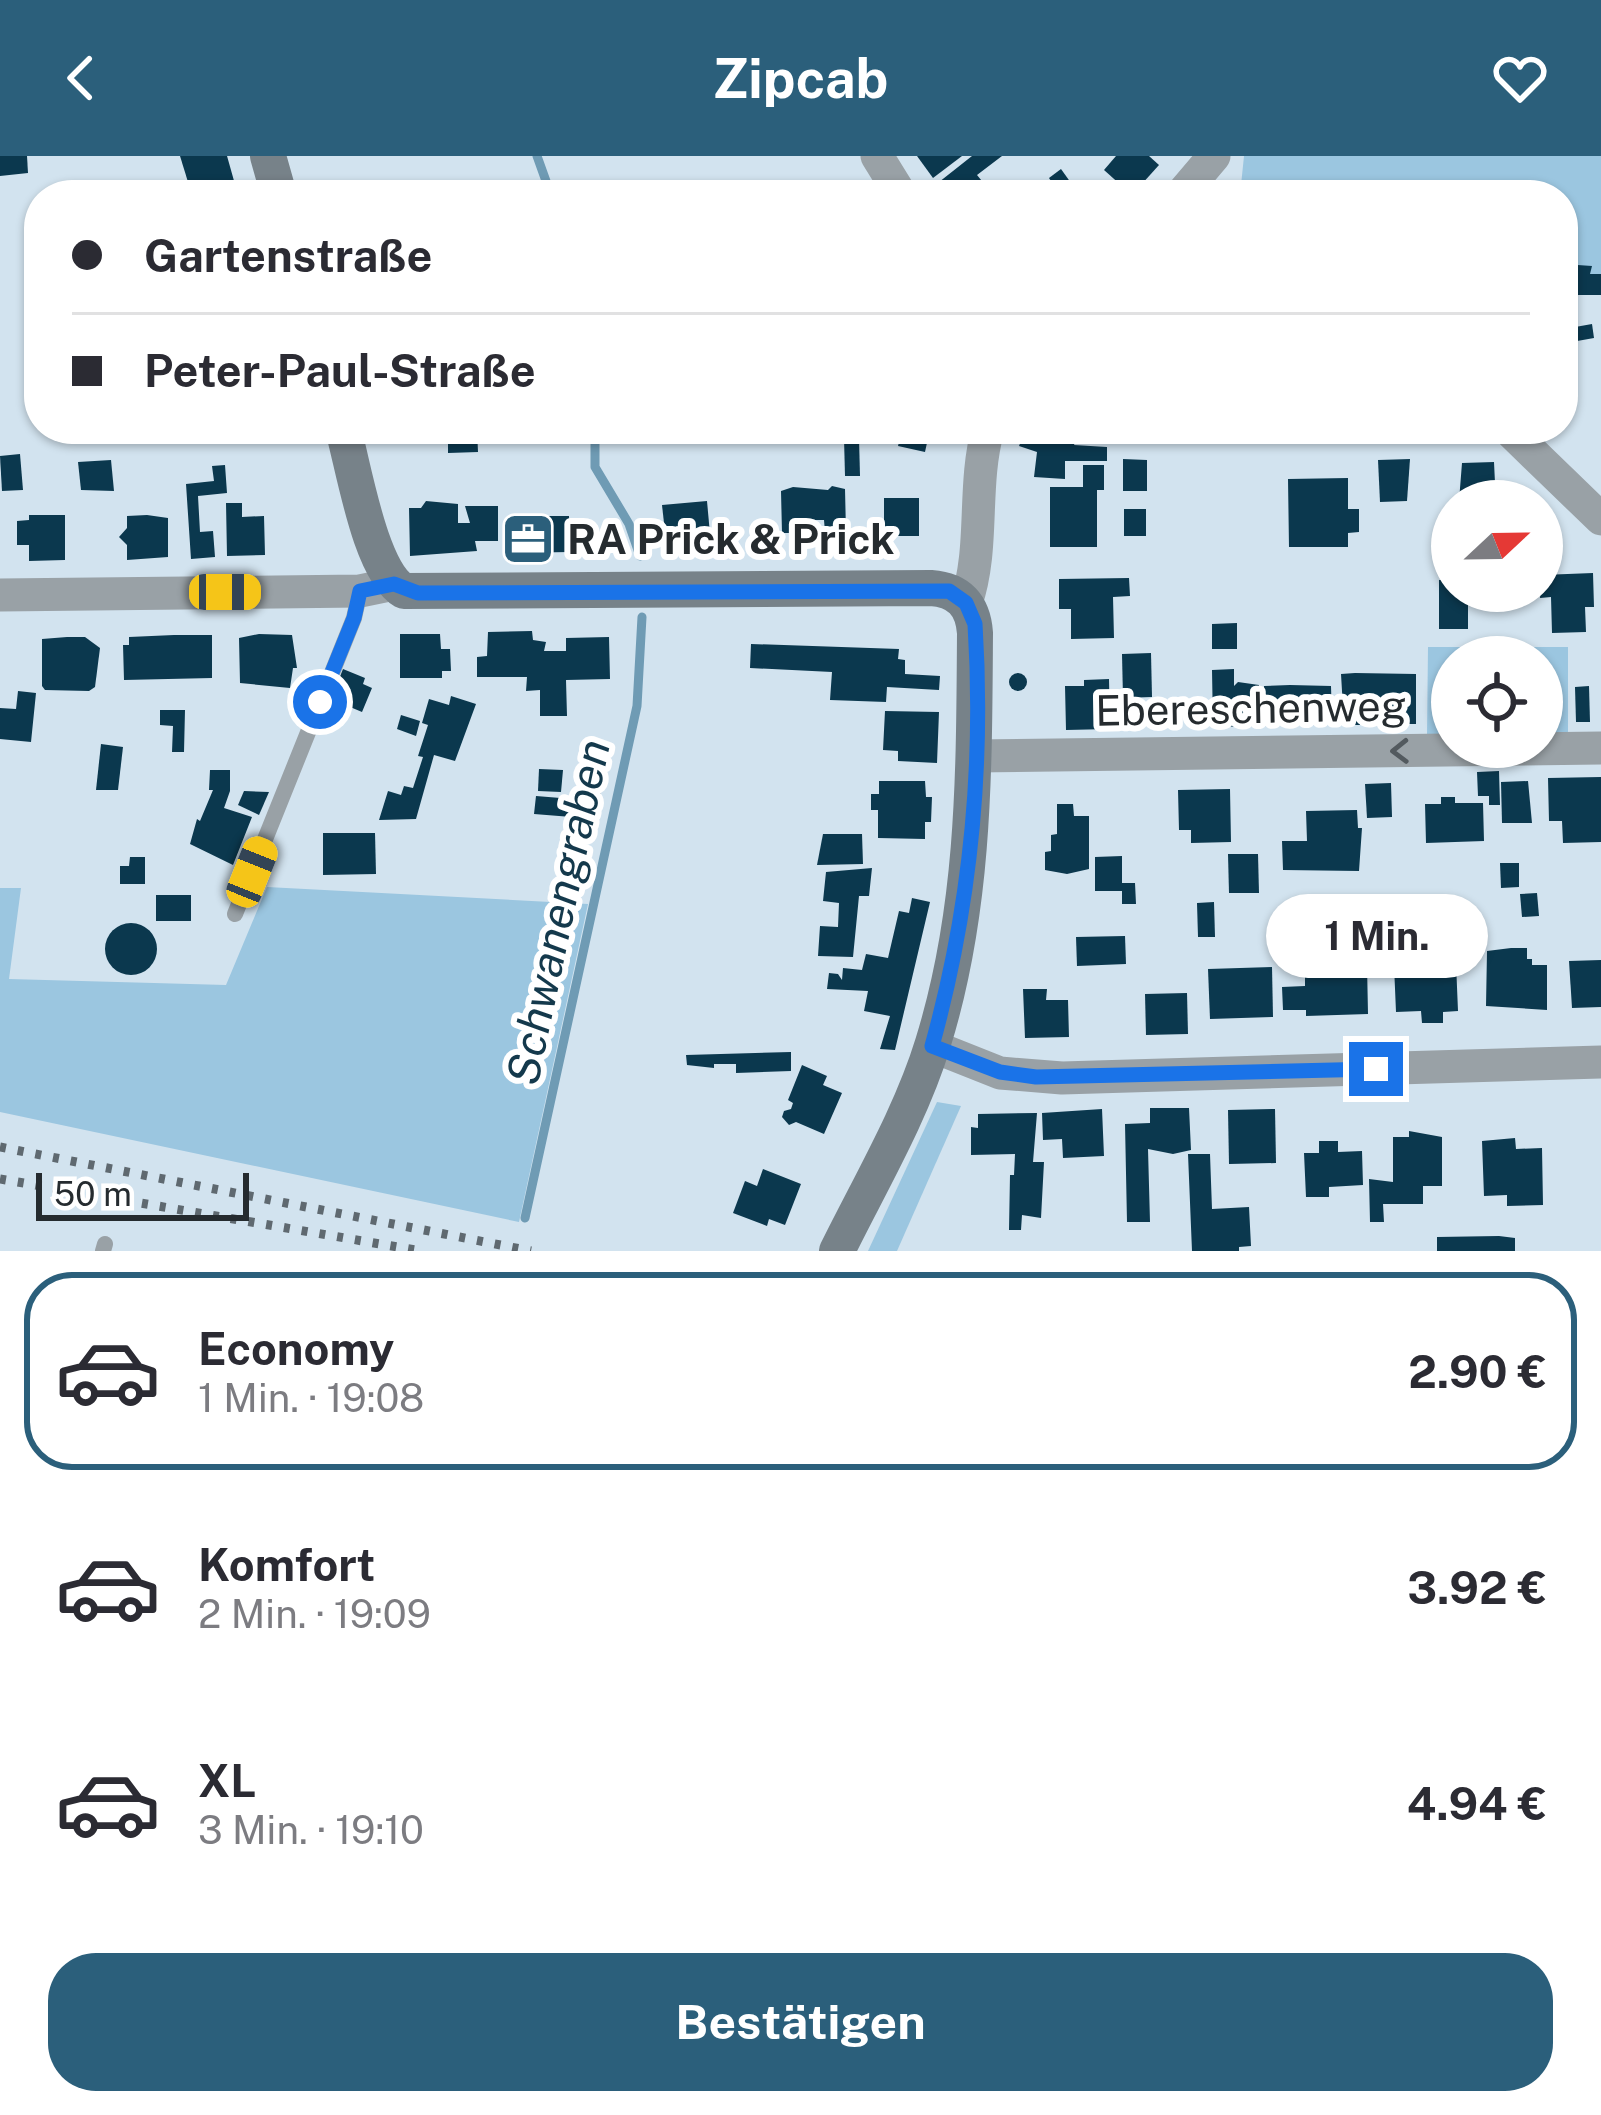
<!DOCTYPE html>
<html lang="de">
<head>
<meta charset="utf-8">
<style>
  body { margin:0; font-family:"Public Sans",sans-serif; background:#f7f7f7; color:#2b2b33; height:100vh; display:flex; flex-direction:column; font-size:45px; white-space:nowrap }
  * { box-sizing:border-box; margin:0 }
  p { font-size:39px; color:#7c7c81 }
  .icon { flex:none; width:66px; height:66px; fill:none; stroke:currentColor; stroke-width:2; stroke-linecap:round; stroke-linejoin:round }
  .map { position:relative; height:1095px; overflow:hidden }
  .panel { display:flex; flex-direction:column; background:#fff; flex:1 }
  .panel>* { flex:none }
  .guide { position:absolute; left:24px; top:24px; width:1554px; height:264px; border-radius:48px; box-shadow:0 3px 9px #0004; display:grid; align-content:center; height:264px; padding:0 48px; background:#fff }
  .needle { width:78px; rotate:68deg }
  .controls { position:absolute; left:1431px; top:324px; display:grid; gap:24px }
  .controls a { display:grid; place-items:center; width:132px; height:132px; border-radius:50%; background:#fff; box-shadow:0 3px 9px #0004; font-size:60px }
  .scale { position:absolute; left:36px; bottom:30px; width:213px; box-sizing:border-box; padding-left:12px; border:6px solid #252b2f; border-top:0; font-size:33px; line-height:42px; white-space:nowrap; color:#252b2f; -webkit-text-stroke:9px #fff; paint-order:stroke }
  .end { position:absolute; width:54px; height:54px; margin:-27px; border:15px solid #1a73e8; background:#fff; box-shadow:0 0 0 6px #fff }
  .from { border-radius:50% }
  .bubble { position:absolute; height:84px; border-radius:42px; background:#fff; box-shadow:0 3px 9px #0004; font-size:39px; font-weight:700; line-height:84px; text-align:center }
  .car { position:absolute; width:36px; height:72px; margin:-36px -18px; border-radius:15px; box-shadow:0 0 9px 3px #0007; background:linear-gradient(#f5c518 24%,#345 0 40%,#f5c518 0 76%,#345 0 86%,#f5c518 0) }
  .guide b { display:flex; align-items:center; gap:42px; height:114px; font-size:45px }
  .guide b+b { border-top:3px solid #e1e1e2 }
  .guide i { width:30px; height:30px; background:#2b2b33 }
  ul { padding:21px 0 0; list-style:none }
  li { display:flex; align-items:center; gap:36px; height:198px; margin:0 24px 18px; padding:0 24px; border:6px solid transparent; border-radius:48px }
  li div { flex:1 }
  li b { display:block; font-size:45px }
  li em { font-style:normal; font-weight:700 }
  li.on { border-color:#2b5f7b }
  li>.icon { width:108px; height:108px; stroke-width:1.5 }
  .action { display:flex; gap:24px; margin-top:auto; padding:24px 48px }
  .action a { flex:1; height:138px; border-radius:48px; background:#2b5f7b; color:#fff; font-size:48px; font-weight:700; line-height:138px; text-align:center }
  header { display:flex; justify-content:space-between; align-items:center; height:156px; padding:0 48px; background:#2b5f7b; color:#fff; font-size:54px; font-weight:700 }
  .map>svg:first-child { display:block }
  .green { fill:#9bc6e0 }
  .lines { fill:none; stroke-linecap:round; stroke-linejoin:round }
  .stream { stroke:#6f9bb4; stroke-width:9 }
  .building { fill:#0b384e }
  .lane { stroke:#99a1a6; stroke-width:16 }
  .street { stroke:#99a1a6; stroke-width:33 }
  .secondary { stroke:#778289; stroke-width:36 }
  .rail { stroke:#5f6970; stroke-width:9; stroke-dasharray:6 12; stroke-linecap:butt }
  .oneway { stroke:#535a5f }
  .route { stroke:#1a73e8; stroke-width:15 }
  .labels { text-anchor:middle; stroke-width:12; stroke-linejoin:round; paint-order:stroke }
  .poi-label { font-size:42px; font-weight:bold; fill:#252b2f; stroke:#fff; text-anchor:start }
  .street-label { font-size:42px; fill:#252b2f; stroke:#fff }
  .water-label { font-size:45px; font-style:italic; fill:#14394c; stroke:#fff }
</style>
</head>
<body>
<header><svg class="icon" aria-label="back" viewBox="0 0 24 24"><path d="M15 5l-7 7 7 7"/></svg>Zipcab<svg class="icon" aria-label="heart" viewBox="0 0 24 24"><path d="M12 20l-8-8c-3-5 5-10 8-4 3-6 11-1 8 4z"/></svg></header>
<div class="map">
<svg width="1601" height="1095" viewBox="0 0 1601 1095">
  <rect width="100%" height="100%" fill="#d2e3ef"/>
  <!-- green -->
  <g class="green">
    <path d="M 1244,0 L 1601,0 L 1601,118 L 1563,118 L 1563,39 L 1240,39 Z"/>
    <path d="M 1428,491 L 1568,491 L 1568,578 L 1542,578 L 1542,501 L 1452,501 L 1452,579 L 1427,579 Z"/>
    <path d="M 267,731 L 588,748 L 519,1066 L 0,956 L 0,732 L 21,732 L 9,823 L 226,829 Z"/>
    <path d="M 937,946 L 961,950 L 897,1095 L 868,1095 Z"/>
  </g>
  <g class="lines">
    <!-- stream -->
    <g class="stream">
      <path d="M 537,0 L 551,39"/>
      <path d="M 595,273 L 595,311 L 629,368 L 640,400"/>
      <path d="M 525,1062 L 637,550 L 642,461"/>
    </g>
  </g>
  <!-- building -->
  <g class="building">
    <path d="M 0,0 L 27,0 L 28,17 L 0,20 Z"/>
    <path d="M 180,0 L 227,0 L 238,39 L 192,39 Z"/>
    <path d="M 917,0 L 962,0 L 933,22 Z"/>
    <path d="M 972,0 L 1002,0 L 977,19 L 986,30 L 974,39 L 941,39 L 934,30 Z"/>
    <path d="M 1116,0 L 1149,0 L 1159,9 L 1132,39 L 1104,14 Z"/>
    <path d="M 1061,13 L 1071,27 L 1058,36 L 1049,22 Z"/>
    <path d="M 741,25 L 750,39 L 711,39 L 709,33 Z"/>
    <path d="M 423,28 L 424,39 L 401,39 L 401,30 Z"/>
    <path d="M 1563,108 L 1592,110 L 1590,118 L 1601,118 L 1601,139 L 1563,139 Z"/>
    <path d="M 1592,168 L 1594,182 L 1566,187 L 1564,173 Z"/>
    <path d="M 395,273 L 431,273 L 432,285 L 395,286 Z"/>
    <path d="M 463,273 L 477,273 L 478,296 L 448,297 L 448,280 L 464,280 Z"/>
    <path d="M 902,273 L 930,273 L 925,296 L 898,290 Z"/>
    <path d="M 1026,273 L 1081,273 L 1074,289 L 1107,291 L 1107,305 L 1065,305 L 1065,323 L 1034,321 L 1037,296 L 1019,290 Z"/>
    <path d="M 844,282 L 859,282 L 860,320 L 845,320 Z"/>
    <path d="M 20,298 L 23,334 L 2,335 L 0,300 Z"/>
    <path d="M 1123,303 L 1147,304 L 1147,335 L 1123,335 Z"/>
    <path d="M 1410,303 L 1407,345 L 1380,346 L 1378,304 Z"/>
    <path d="M 111,304 L 114,335 L 81,334 L 78,306 Z"/>
    <path d="M 1494,306 L 1495,327 L 1503,327 L 1503,345 L 1459,345 L 1462,307 Z"/>
    <path d="M 225,309 L 227,337 L 198,340 L 200,376 L 213,375 L 215,401 L 191,403 L 186,328 L 214,325 L 212,310 Z"/>
    <path d="M 1083,309 L 1104,309 L 1104,334 L 1097,334 L 1097,391 L 1050,391 L 1050,331 L 1083,331 Z"/>
    <path d="M 1348,322 L 1348,353 L 1359,353 L 1359,376 L 1348,377 L 1348,391 L 1289,391 L 1288,323 Z"/>
    <path d="M 832,330 L 845,333 L 846,376 L 825,376 L 824,364 L 803,364 L 803,377 L 782,377 L 781,335 L 793,331 L 828,334 Z"/>
    <rect x="884" y="342" width="35" height="38"/>
    <path d="M 426,345 L 458,348 L 458,367 L 470,367 L 465,350 L 498,350 L 498,385 L 475,385 L 477,395 L 410,400 L 409,352 L 421,352 Z"/>
    <path d="M 707,345 L 711,389 L 667,394 L 662,349 Z"/>
    <path d="M 226,347 L 242,347 L 242,361 L 264,360 L 265,399 L 227,400 Z"/>
    <rect x="1124" y="353" width="22" height="27"/>
    <path d="M 29,359 L 65,359 L 65,404 L 29,405 L 29,389 L 17,389 L 17,365 L 29,364 Z"/>
    <path d="M 147,359 L 168,362 L 168,401 L 127,404 L 127,389 L 119,381 L 127,372 L 127,360 Z"/>
    <path d="M 509,360 L 569,360 L 570,396 L 510,397 Z"/>
    <path d="M 1593,417 L 1594,451 L 1585,451 L 1586,476 L 1552,477 L 1551,441 L 1540,442 L 1542,419 Z"/>
    <path d="M 1129,422 L 1130,440 L 1113,441 L 1114,482 L 1071,483 L 1071,453 L 1059,453 L 1059,423 Z"/>
    <path d="M 1439,424 L 1452,424 L 1452,435 L 1468,435 L 1468,473 L 1439,473 Z"/>
    <path d="M 1237,467 L 1237,493 L 1212,493 L 1212,468 Z"/>
    <path d="M 532,475 L 533,484 L 546,486 L 544,495 L 566,495 L 566,482 L 609,481 L 610,523 L 566,524 L 567,560 L 540,560 L 540,534 L 526,535 L 527,521 L 477,521 L 477,501 L 487,500 L 488,476 Z"/>
    <path d="M 259,478 L 292,479 L 297,512 L 293,512 L 290,532 L 240,527 L 239,482 Z"/>
    <path d="M 400,478 L 440,478 L 441,493 L 450,493 L 451,515 L 442,515 L 442,522 L 400,522 Z"/>
    <path d="M 174,479 L 212,479 L 212,522 L 124,524 L 123,489 L 129,489 L 129,481 Z"/>
    <path d="M 67,481 L 85,481 L 100,492 L 95,531 L 89,535 L 45,534 L 42,530 L 42,483 Z"/>
    <path d="M 751,488 L 899,493 L 898,503 L 905,504 L 905,518 L 940,520 L 939,534 L 887,531 L 886,546 L 830,544 L 832,516 L 750,512 Z"/>
    <path d="M 1151,497 L 1152,541 L 1123,542 L 1122,498 Z"/>
    <path d="M 343,513 L 365,522 L 363,528 L 372,532 L 362,556 L 331,543 Z"/>
    <path d="M 1234,513 L 1234,530 L 1238,526 L 1259,529 L 1259,570 L 1213,571 L 1212,514 Z"/>
    <circle cx="1018" cy="526" r="9"/>
    <path d="M 1355,517 L 1416,518 L 1416,568 L 1385,568 L 1384,561 L 1377,561 L 1360,562 L 1360,569 L 1344,569 L 1341,518 Z"/>
    <path d="M 1109,523 L 1110,573 L 1066,574 L 1065,530 L 1084,530 L 1084,524 Z"/>
    <path d="M 1290,529 L 1331,530 L 1332,565 L 1265,566 L 1264,530 Z"/>
    <path d="M 1589,530 L 1590,566 L 1576,566 L 1575,531 Z"/>
    <path d="M 18,535 L 36,537 L 31,586 L 0,583 L 0,552 L 16,553 Z"/>
    <path d="M 451,540 L 476,548 L 455,605 L 434,599 L 416,663 L 379,664 L 388,635 L 401,639 L 404,630 L 413,632 L 423,601 L 418,600 L 428,569 L 422,567 L 429,543 L 449,549 Z"/>
    <path d="M 160,554 L 185,554 L 184,596 L 172,596 L 173,570 L 160,569 Z"/>
    <path d="M 885,555 L 939,556 L 937,607 L 898,605 L 898,595 L 883,594 Z"/>
    <path d="M 401,559 L 420,565 L 416,580 L 397,573 Z"/>
    <path d="M 101,588 L 123,591 L 118,634 L 96,634 Z"/>
    <path d="M 539,613 L 563,614 L 561,636 L 538,635 Z"/>
    <path d="M 210,614 L 230,614 L 230,635 L 224,652 L 252,661 L 233,709 L 190,688 L 197,663 L 200,665 L 213,634 L 209,634 Z"/>
    <path d="M 1499,615 L 1500,649 L 1489,649 L 1489,640 L 1478,640 L 1477,616 Z"/>
    <path d="M 1601,621 L 1601,686 L 1563,687 L 1562,665 L 1549,665 L 1548,622 Z"/>
    <path d="M 879,625 L 925,625 L 926,641 L 932,641 L 931,666 L 925,666 L 925,683 L 878,682 L 878,654 L 871,654 L 871,638 L 879,638 Z"/>
    <path d="M 1528,625 L 1532,667 L 1502,667 L 1501,626 Z"/>
    <path d="M 1391,627 L 1392,661 L 1367,662 L 1365,628 Z"/>
    <path d="M 1230,633 L 1231,686 L 1191,687 L 1191,674 L 1179,674 L 1178,634 Z"/>
    <path d="M 244,635 L 269,636 L 259,659 L 238,649 Z"/>
    <path d="M 586,635 L 601,637 L 600,654 L 585,652 L 584,662 L 534,658 L 536,640 L 585,644 Z"/>
    <path d="M 1441,641 L 1455,641 L 1455,647 L 1483,647 L 1484,685 L 1426,687 L 1425,648 L 1441,648 Z"/>
    <path d="M 1057,648 L 1073,648 L 1074,660 L 1089,660 L 1089,713 L 1067,718 L 1045,714 L 1045,696 L 1051,695 L 1051,679 L 1057,678 Z"/>
    <path d="M 1357,654 L 1358,672 L 1362,672 L 1359,715 L 1283,714 L 1282,685 L 1307,685 L 1306,655 Z"/>
    <path d="M 323,677 L 375,677 L 376,718 L 323,719 Z"/>
    <path d="M 823,678 L 862,678 L 863,708 L 817,709 Z"/>
    <path d="M 1228,698 L 1258,698 L 1259,737 L 1229,737 Z"/>
    <path d="M 1122,700 L 1122,727 L 1135,727 L 1136,748 L 1122,748 L 1122,735 L 1095,735 L 1095,701 Z"/>
    <path d="M 130,701 L 145,701 L 145,728 L 120,728 L 120,710 L 129,710 Z"/>
    <path d="M 1500,707 L 1519,707 L 1519,731 L 1501,732 Z"/>
    <path d="M 872,712 L 869,740 L 859,740 L 853,801 L 818,800 L 820,770 L 838,771 L 839,747 L 823,745 L 826,716 Z"/>
    <path d="M 1537,737 L 1539,760 L 1522,761 L 1520,738 Z"/>
    <rect x="156" y="739" width="35" height="26"/>
    <path d="M 912,742 L 930,746 L 895,894 L 880,893 L 890,860 L 864,855 L 868,835 L 827,833 L 829,817 L 838,818 L 842,824 L 843,812 L 862,814 L 866,798 L 888,802 L 899,755 L 909,757 Z"/>
    <path d="M 1214,746 L 1215,781 L 1198,781 L 1197,747 Z"/>
    <circle cx="131" cy="793" r="26"/>
    <path d="M 1125,780 L 1126,808 L 1077,810 L 1076,781 Z"/>
    <path d="M 1511,792 L 1527,792 L 1527,803 L 1532,803 L 1532,809 L 1547,809 L 1547,854 L 1486,850 L 1487,795 Z"/>
    <path d="M 1601,804 L 1601,851 L 1572,852 L 1569,805 Z"/>
    <path d="M 1456,807 L 1458,855 L 1443,856 L 1443,867 L 1422,867 L 1421,855 L 1396,856 L 1394,809 Z"/>
    <path d="M 1367,808 L 1368,858 L 1306,860 L 1306,854 L 1283,854 L 1282,831 L 1305,830 L 1305,810 Z"/>
    <path d="M 1272,811 L 1273,861 L 1210,863 L 1208,813 Z"/>
    <path d="M 1023,833 L 1047,833 L 1046,844 L 1068,844 L 1069,881 L 1025,882 Z"/>
    <path d="M 1187,837 L 1188,878 L 1146,879 L 1145,838 Z"/>
    <path d="M 791,896 L 791,915 L 736,917 L 736,908 L 714,908 L 714,912 L 687,909 L 686,899 Z"/>
    <path d="M 802,909 L 827,920 L 823,929 L 842,937 L 824,978 L 796,966 L 789,969 L 782,961 L 784,955 L 791,953 L 793,947 L 788,944 Z"/>
    <path d="M 1150,952 L 1189,952 L 1191,994 L 1173,998 L 1148,993 L 1150,1066 L 1127,1066 L 1125,968 L 1150,967 Z"/>
    <path d="M 1102,953 L 1104,1000 L 1063,1002 L 1062,983 L 1043,984 L 1042,957 Z"/>
    <path d="M 1275,953 L 1276,1007 L 1229,1008 L 1228,954 Z"/>
    <path d="M 1037,957 L 1033,1006 L 1044,1006 L 1041,1062 L 1022,1059 L 1021,1074 L 1009,1074 L 1010,1019 L 1014,1019 L 1015,998 L 971,999 L 971,971 L 978,972 L 978,958 Z"/>
    <path d="M 1409,975 L 1442,981 L 1442,1030 L 1423,1030 L 1423,1048 L 1383,1048 L 1384,1066 L 1370,1066 L 1369,1023 L 1393,1026 L 1393,981 L 1409,981 Z"/>
    <path d="M 1515,982 L 1516,993 L 1542,992 L 1543,1049 L 1507,1050 L 1507,1039 L 1484,1040 L 1482,985 Z"/>
    <path d="M 1319,985 L 1338,985 L 1338,996 L 1362,995 L 1363,1029 L 1329,1031 L 1329,1041 L 1306,1041 L 1304,997 L 1319,997 Z"/>
    <path d="M 1188,998 L 1210,998 L 1212,1053 L 1249,1051 L 1251,1090 L 1239,1091 L 1239,1095 L 1192,1095 Z"/>
    <path d="M 763,1013 L 801,1028 L 785,1069 L 769,1063 L 767,1070 L 733,1057 L 745,1025 L 757,1030 Z"/>
    <path d="M 1499,1080 L 1515,1082 L 1515,1095 L 1437,1095 L 1437,1081 Z"/>
  </g>
  <g class="lines">
    <!-- lane -->
    <g class="lane">
      <path d="M 235,758 L 354,462 L 360,435"/>
      <path d="M 103,1095 L 105,1088"/>
    </g>
    <!-- street -->
    <g class="street">
      <path d="M 877,0 L 901,39"/>
      <path d="M 1181,39 L 1214,0"/>
      <path d="M 1508,273 L 1601,363"/>
      <path d="M 0,439 L 360,435 L 394,428"/>
      <path d="M 966,447 C 985,391 972,331 988,273"/>
      <path d="M 974,600 L 1601,592"/>
      <path d="M 932,890 L 1000,917 L 1062,922 L 1601,906"/>
    </g>
    <!-- secondary -->
    <g class="secondary">
      <path d="M 268,0 L 279,39"/>
      <path d="M 343,273 C 354,312 370,415 404,435 L 931,432 C 959,434 973,449 975,477 C 974,616 975,752 933,887 C 911,959 870,1028 837,1095"/>
    </g>
    <!-- rail -->
    <g class="rail">
      <path d="M 0,991 L 531,1095"/>
      <path d="M 0,1023 L 421,1095"/>
    </g>
  </g>
  <!-- one-way arrows -->
  <defs><path id="oneway-chevron" d="M-2-3.5L2.5 0L-2 3.5" fill="none" stroke-width="1.6" stroke-linecap="round" stroke-linejoin="round" transform="scale(3)"/></defs>
  <use class="oneway" href="#oneway-chevron" transform="translate(1400 595) rotate(179)"/>
  <g class="lines">
    <!-- route -->
    <path class="route" d="M 320,546 L 354,462 L 360,435 L 394,428 L 418,437 L 949,435 L 966,447 L 975,468 C 984,610 970,753 932,890 L 1000,916 L 1036,921 L 1376,913"/>
  </g>
  <!-- icons -->
  <defs>
    <g id="office-square" transform="scale(2.7)"><rect x="-9" y="-9" width="18" height="18" rx="4" fill="#2b5f7b" stroke="#fff"/><path d="M-6-3h4V-5.5h4V-3h4V5H-6ZM-1-4.5V-3h2v-1.5ZM-6 0V1H6V0Z" fill="#fff"/></g>
  </defs>
  <g fill-rule="evenodd">
    <use href="#office-square" x="528" y="383"/>
  </g>
  <g class="labels">
    <!-- poi labels -->
    <g class="poi-label">
      <text x="567" y="398">RA Prick &amp; Prick</text>
    </g>
    <!-- street labels -->
    <g class="street-label">
      <text transform="translate(1251 552) rotate(-1)" y="15">Ebereschenweg</text>
    </g>
    <!-- water labels -->
    <g class="water-label">
      <text transform="translate(558 756) rotate(-78)" y="16">Schwanengraben</text>
    </g>
  </g>
</svg>
<div class="controls">
<a><svg class="needle" viewBox="-14 -14 28 28"><path d="M0-13l5 13h-10z" fill="#e53935"/><path d="M0 13l5-13h-10z" fill="#7c7c81"/></svg></a>
<a><svg class="icon" aria-label="locate" viewBox="0 0 24 24"><circle cx="12" cy="12" r="6"/><path d="M12 2v4M12 18v4M2 12h4M18 12h4"/></svg></a>
</div>
<div class="scale">50 m</div>
<i class="end from" style="left:320px;top:546px"></i>
<i class="end" style="left:1376px;top:913px"></i>
<div class="bubble" style="left:1266px;top:738px;width:222px">1 Min.</div>
<i class="car" style="left:225px;top:436px;rotate:90deg"></i>
<i class="car" style="left:252px;top:716px;rotate:22deg"></i>
<div class="guide">
<b><i class="from"></i>Gartenstraße</b>
<b><i></i>Peter-Paul-Straße</b>
</div>
</div>
<section class="panel">
<ul>
<li class="on"><svg class="icon" aria-label="car" viewBox="0 0 24 24"><path d="M5 17H2v-5l4-1 3-4h7l3 4 3 1v5h-3M9 17h6M6 11h13"/><circle cx="7" cy="17" r="2"/><circle cx="17" cy="17" r="2"/></svg><div><b>Economy</b><p>1 Min. · 19:08</p></div><em>2.90 €</em></li>
<li><svg class="icon" aria-label="car" viewBox="0 0 24 24"><path d="M5 17H2v-5l4-1 3-4h7l3 4 3 1v5h-3M9 17h6M6 11h13"/><circle cx="7" cy="17" r="2"/><circle cx="17" cy="17" r="2"/></svg><div><b>Komfort</b><p>2 Min. · 19:09</p></div><em>3.92 €</em></li>
<li><svg class="icon" aria-label="car" viewBox="0 0 24 24"><path d="M5 17H2v-5l4-1 3-4h7l3 4 3 1v5h-3M9 17h6M6 11h13"/><circle cx="7" cy="17" r="2"/><circle cx="17" cy="17" r="2"/></svg><div><b>XL</b><p>3 Min. · 19:10</p></div><em>4.94 €</em></li>
</ul>
<div class="action"><a>Bestätigen</a></div>
</section>
</body>
</html>
